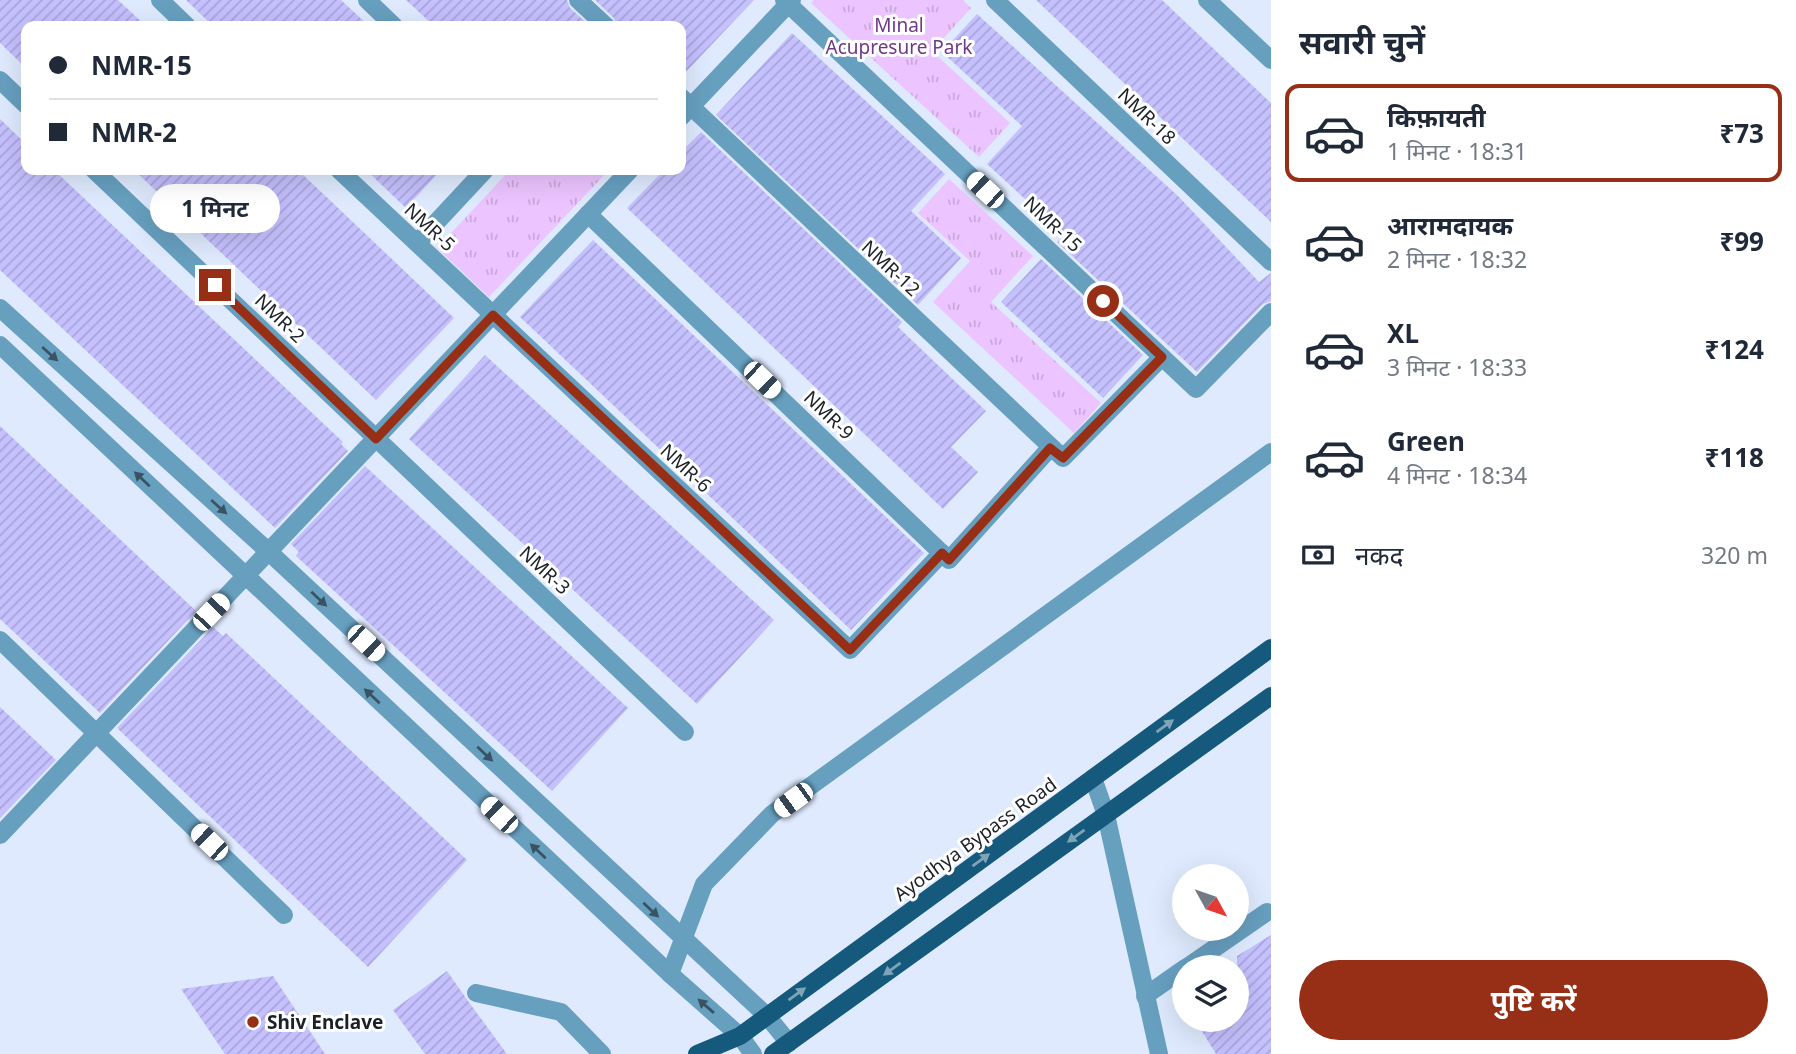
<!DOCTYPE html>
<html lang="hi">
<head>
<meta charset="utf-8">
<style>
  body { margin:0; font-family:"Noto Sans","Noto Sans Devanagari",sans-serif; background:#f6f6f7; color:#1f2937; height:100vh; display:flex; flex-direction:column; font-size:26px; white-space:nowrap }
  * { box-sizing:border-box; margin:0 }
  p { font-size:23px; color:#747a83 }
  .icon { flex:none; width:38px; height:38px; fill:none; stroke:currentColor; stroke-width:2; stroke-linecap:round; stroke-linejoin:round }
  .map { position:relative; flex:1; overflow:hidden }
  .side { display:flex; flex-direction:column; background:#fff; width:525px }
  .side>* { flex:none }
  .top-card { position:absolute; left:21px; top:21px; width:665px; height:154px; border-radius:14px; box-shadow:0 7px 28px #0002; display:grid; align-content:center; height:154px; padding:0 28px; background:#fff }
  .needle { width:46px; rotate:130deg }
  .buttons { position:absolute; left:1172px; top:864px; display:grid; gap:14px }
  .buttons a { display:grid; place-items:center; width:77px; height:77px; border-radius:50%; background:#fff; box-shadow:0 7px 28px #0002; font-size:35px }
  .end { position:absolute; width:32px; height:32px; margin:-16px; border:9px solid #972f17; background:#fff; box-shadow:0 0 0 4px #fff }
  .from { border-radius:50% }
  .bubble { position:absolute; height:49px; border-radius:24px; background:#fff; box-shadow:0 7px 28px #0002; font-size:23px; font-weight:700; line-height:49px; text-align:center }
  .car { position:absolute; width:21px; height:42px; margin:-21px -10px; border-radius:9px; box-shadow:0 0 5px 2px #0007; background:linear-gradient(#fff 24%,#345 0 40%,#fff 0 76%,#345 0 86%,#fff 0) }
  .top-card b { display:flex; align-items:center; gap:24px; height:66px; font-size:26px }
  .top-card b+b { border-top:2px solid #e0e1e3 }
  .top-card i { width:18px; height:18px; background:#1f2937 }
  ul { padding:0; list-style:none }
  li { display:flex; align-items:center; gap:21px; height:98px; margin:0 14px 10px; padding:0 14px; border:4px solid transparent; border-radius:14px }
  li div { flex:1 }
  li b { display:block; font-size:26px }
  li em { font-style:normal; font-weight:700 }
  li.on { border-color:#972f17 }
  li>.icon { width:63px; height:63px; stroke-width:1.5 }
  h2 { padding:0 28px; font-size:32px; line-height:84px }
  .pay { display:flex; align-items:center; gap:18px; height:77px; padding:0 28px; font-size:26px }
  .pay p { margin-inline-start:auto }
  .primary-button { display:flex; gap:14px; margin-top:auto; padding:14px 28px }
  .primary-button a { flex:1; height:80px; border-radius:42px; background:#972f17; color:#fff; font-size:28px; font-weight:700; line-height:80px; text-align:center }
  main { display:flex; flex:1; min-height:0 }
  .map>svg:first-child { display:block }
  .grass { fill:url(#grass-tufts) }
  .building { fill:url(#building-hatch) }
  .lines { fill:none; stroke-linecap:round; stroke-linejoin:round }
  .minor { stroke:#679fbf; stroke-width:18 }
  .major { stroke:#155a7c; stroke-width:18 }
  .oneway { fill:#3a5364 }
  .oneway2 { fill:#7ea4b7 }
  .route { stroke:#972f17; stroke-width:9 }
  .poi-dot { fill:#972f17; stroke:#fff; stroke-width:2.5 }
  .labels { text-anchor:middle; stroke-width:6; stroke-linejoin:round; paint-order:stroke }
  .park-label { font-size:19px; fill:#703888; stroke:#fff }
  .street-label { font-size:19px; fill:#1c2027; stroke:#fff }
  .poi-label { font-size:19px; font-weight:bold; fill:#1c2027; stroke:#fff; text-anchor:start }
</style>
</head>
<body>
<main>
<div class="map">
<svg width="1271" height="1054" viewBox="0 0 1271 1054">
  <defs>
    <pattern id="grass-tufts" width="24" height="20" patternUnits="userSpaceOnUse" patternTransform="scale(1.75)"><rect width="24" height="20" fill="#ecc4ff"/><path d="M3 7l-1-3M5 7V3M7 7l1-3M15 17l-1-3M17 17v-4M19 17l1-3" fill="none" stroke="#caa8db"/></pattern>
    <pattern id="building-hatch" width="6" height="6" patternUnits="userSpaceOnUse" patternTransform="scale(1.75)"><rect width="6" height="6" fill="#c5c0fe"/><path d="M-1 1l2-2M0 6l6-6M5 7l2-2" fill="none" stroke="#a9a5da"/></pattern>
  </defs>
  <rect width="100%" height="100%" fill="#dfeafe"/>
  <!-- grass -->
  <g class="grass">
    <path d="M 814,0 L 963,0 L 971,8 L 932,51 L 1010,123 L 979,157 L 811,3 Z"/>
    <path d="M 510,170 L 609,170 L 489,297 L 437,248 Z"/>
    <path d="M 949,179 L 1033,256 L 991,302 L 1101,403 L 1074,433 L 933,302 L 970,261 L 918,213 Z"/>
  </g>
  <!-- building -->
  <g class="building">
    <path d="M 0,0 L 118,0 L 146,26 L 26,26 L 26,68 L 0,43 Z"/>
    <path d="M 186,0 L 341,0 L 369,26 L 213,26 Z"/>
    <path d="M 406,0 L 567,0 L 570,8 L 590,26 L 434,26 Z"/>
    <path d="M 595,0 L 754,0 L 681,77 L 681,26 L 617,26 L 614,18 Z"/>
    <path d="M 1036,0 L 1162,0 L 1271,103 L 1271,222 Z"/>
    <path d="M 977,14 L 1178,196 L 1259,282 L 1271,273 L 1271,301 L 1263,304 L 1197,372 L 1057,242 L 1064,235 L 987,164 L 1022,126 L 942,52 Z"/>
    <path d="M 792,33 L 945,174 L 911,211 L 961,258 L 918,305 L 716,115 Z"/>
    <path d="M 0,119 L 26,144 L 26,170 L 54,170 L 343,442 L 341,444 L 348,451 L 275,528 L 0,270 Z"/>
    <path d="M 701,132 L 902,322 L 898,327 L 986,411 L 951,447 L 978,472 L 943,509 L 627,208 L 664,170 L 681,170 L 681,152 Z"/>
    <path d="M 134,170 L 298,170 L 454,318 L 376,400 Z"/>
    <path d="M 366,170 L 441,170 L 406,208 Z"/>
    <path d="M 593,240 L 924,553 L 851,630 L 520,317 Z"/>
    <path d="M 1041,259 L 1143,355 L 1103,398 L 1001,302 Z"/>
    <path d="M 485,355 L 774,620 L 697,704 L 409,439 Z"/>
    <path d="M 0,426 L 196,611 L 100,713 L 0,619 Z"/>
    <path d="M 365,466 L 628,708 L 552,791 L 296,556 L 299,552 L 291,544 Z"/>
    <path d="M 213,627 L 223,636 L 226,633 L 467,860 L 368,967 L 117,728 Z"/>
    <path d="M 0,707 L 56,760 L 0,818 Z"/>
    <path d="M 1271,935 L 1271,1054 L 1216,1054 L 1195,1020 L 1237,1020 L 1237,956 Z"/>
    <path d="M 447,971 L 468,1001 L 507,1054 L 425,1054 L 393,1010 Z"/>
    <path d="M 273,976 L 325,1054 L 225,1054 L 181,989 Z"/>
  </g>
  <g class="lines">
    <!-- minor -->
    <g class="minor">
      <path d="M 160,0 L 187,26"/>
      <path d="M 367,0 L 394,26"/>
      <path d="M 578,0 L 606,26"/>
      <path d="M 784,0 L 1196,389 L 1271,312"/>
      <path d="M 995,0 L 1271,262"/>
      <path d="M 1207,0 L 1271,60"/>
      <path d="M 0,80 L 26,105"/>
      <path d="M 681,97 L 1063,458 L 1162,357"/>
      <path d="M 681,117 L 792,0"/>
      <path d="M 94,170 L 685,732"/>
      <path d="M 339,170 L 850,650 L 942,553"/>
      <path d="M 588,214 L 949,560 L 1050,448"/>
      <path d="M 417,243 L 485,170"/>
      <path d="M 0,308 L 269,552 L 767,1016 L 789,1043"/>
      <path d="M 0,345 L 670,974 L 740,1036 L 753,1054"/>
      <path d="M 0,640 L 284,915"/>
      <path d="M 1093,778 L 1106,815 L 1159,1054"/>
      <path d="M 0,835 L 630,170"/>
      <path d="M 1186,968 L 1267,912"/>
      <path d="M 670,974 L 704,884 L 772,814 L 1271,452"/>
      <path d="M 476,993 L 561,1012 L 602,1054"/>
      <path d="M 1145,996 L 1185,968"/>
    </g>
    <!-- major -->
    <g class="major">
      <path d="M 697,1054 L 740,1036 L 1271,648"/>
      <path d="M 773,1054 L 1271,696"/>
    </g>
  </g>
  <!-- one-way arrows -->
  <defs><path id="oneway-solid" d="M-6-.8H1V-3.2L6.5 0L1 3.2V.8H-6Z" transform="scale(1.75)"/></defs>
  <g class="oneway">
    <use href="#oneway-solid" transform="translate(50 354) rotate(42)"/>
    <use href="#oneway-solid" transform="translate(142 479) rotate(-137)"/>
    <use href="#oneway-solid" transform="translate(219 507) rotate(42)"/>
    <use href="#oneway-solid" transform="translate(319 599) rotate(43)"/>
    <use href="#oneway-solid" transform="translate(372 696) rotate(-137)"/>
    <use href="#oneway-solid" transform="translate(485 754) rotate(43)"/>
    <use href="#oneway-solid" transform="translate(538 851) rotate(-137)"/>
    <use href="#oneway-solid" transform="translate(651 910) rotate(43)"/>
    <use href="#oneway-solid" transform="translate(706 1006) rotate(-139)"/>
  </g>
  <g class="oneway2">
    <use href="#oneway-solid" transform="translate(1165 726) rotate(-36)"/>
    <use href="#oneway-solid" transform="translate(1076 836) rotate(144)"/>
    <use href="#oneway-solid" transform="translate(981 860) rotate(-36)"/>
    <use href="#oneway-solid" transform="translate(892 969) rotate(144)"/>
    <use href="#oneway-solid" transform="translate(797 994) rotate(-36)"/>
  </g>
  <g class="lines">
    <!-- route -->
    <path class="route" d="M 215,285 L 376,439 L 493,315 L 850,650 L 942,553 L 949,560 L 1050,448 L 1063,458 L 1162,357 L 1103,301"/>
  </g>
  <!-- markers -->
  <circle class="poi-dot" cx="253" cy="1022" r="7"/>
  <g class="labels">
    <!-- park labels -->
    <g class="park-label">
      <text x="899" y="32">Minal<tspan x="899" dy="22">Acupresure Park</tspan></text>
    </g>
    <!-- street labels -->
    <g class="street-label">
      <text transform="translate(1147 116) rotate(44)" y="7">NMR-18</text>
      <text transform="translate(1053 224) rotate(43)" y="7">NMR-15</text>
      <text transform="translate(430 227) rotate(43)" y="7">NMR-5</text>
      <text transform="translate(891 268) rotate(43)" y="7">NMR-12</text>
      <text transform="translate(280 318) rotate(44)" y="7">NMR-2</text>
      <text transform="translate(829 415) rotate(44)" y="7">NMR-9</text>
      <text transform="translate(686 468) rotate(43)" y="7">NMR-6</text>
      <text transform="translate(545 570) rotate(43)" y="7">NMR-3</text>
      <text transform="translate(975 839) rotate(-36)" y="7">Ayodhya Bypass Road</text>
    </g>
    <!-- poi labels -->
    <g class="poi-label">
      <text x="267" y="1029">Shiv Enclave</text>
    </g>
  </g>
</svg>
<div class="buttons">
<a><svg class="needle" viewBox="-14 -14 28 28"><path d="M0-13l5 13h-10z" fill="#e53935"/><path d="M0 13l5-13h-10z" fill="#747a83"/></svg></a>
<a><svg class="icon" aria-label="layers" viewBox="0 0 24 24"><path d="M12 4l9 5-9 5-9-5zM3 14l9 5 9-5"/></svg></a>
</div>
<i class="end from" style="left:1103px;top:301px"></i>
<i class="end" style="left:215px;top:285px"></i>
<div class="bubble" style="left:150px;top:184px;width:130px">1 मिनट</div>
<i class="car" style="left:985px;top:190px;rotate:313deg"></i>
<i class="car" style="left:762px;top:380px;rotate:134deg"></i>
<i class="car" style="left:211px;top:612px;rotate:44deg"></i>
<i class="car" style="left:366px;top:643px;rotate:133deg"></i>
<i class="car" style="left:793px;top:800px;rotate:234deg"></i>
<i class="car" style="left:499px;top:815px;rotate:313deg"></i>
<i class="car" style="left:209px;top:842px;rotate:314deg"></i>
<div class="top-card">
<b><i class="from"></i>NMR-15</b>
<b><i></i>NMR-2</b>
</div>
</div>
<section class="side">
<h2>सवारी चुनें</h2>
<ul>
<li class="on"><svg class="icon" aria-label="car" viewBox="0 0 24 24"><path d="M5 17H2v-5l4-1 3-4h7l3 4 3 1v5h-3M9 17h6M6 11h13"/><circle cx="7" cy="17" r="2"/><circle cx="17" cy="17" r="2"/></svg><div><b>किफ़ायती</b><p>1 मिनट · 18:31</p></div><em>₹73</em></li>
<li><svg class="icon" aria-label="car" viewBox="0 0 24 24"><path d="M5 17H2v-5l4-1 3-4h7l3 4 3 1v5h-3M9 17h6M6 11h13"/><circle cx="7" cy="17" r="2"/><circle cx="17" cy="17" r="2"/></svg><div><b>आरामदायक</b><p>2 मिनट · 18:32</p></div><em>₹99</em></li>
<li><svg class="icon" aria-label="car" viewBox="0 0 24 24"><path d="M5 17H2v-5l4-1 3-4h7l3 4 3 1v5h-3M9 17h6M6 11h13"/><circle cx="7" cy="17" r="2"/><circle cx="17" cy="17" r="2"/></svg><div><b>XL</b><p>3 मिनट · 18:33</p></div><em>₹124</em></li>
<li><svg class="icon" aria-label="car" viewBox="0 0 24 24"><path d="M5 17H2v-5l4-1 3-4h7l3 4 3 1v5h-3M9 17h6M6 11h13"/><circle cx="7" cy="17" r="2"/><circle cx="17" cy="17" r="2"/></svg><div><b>Green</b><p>4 मिनट · 18:34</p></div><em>₹118</em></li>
</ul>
<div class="pay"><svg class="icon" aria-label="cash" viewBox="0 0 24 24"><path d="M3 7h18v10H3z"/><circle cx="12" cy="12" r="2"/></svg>नकद<p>320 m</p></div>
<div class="primary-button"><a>पुष्टि करें</a></div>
</section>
</main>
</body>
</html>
